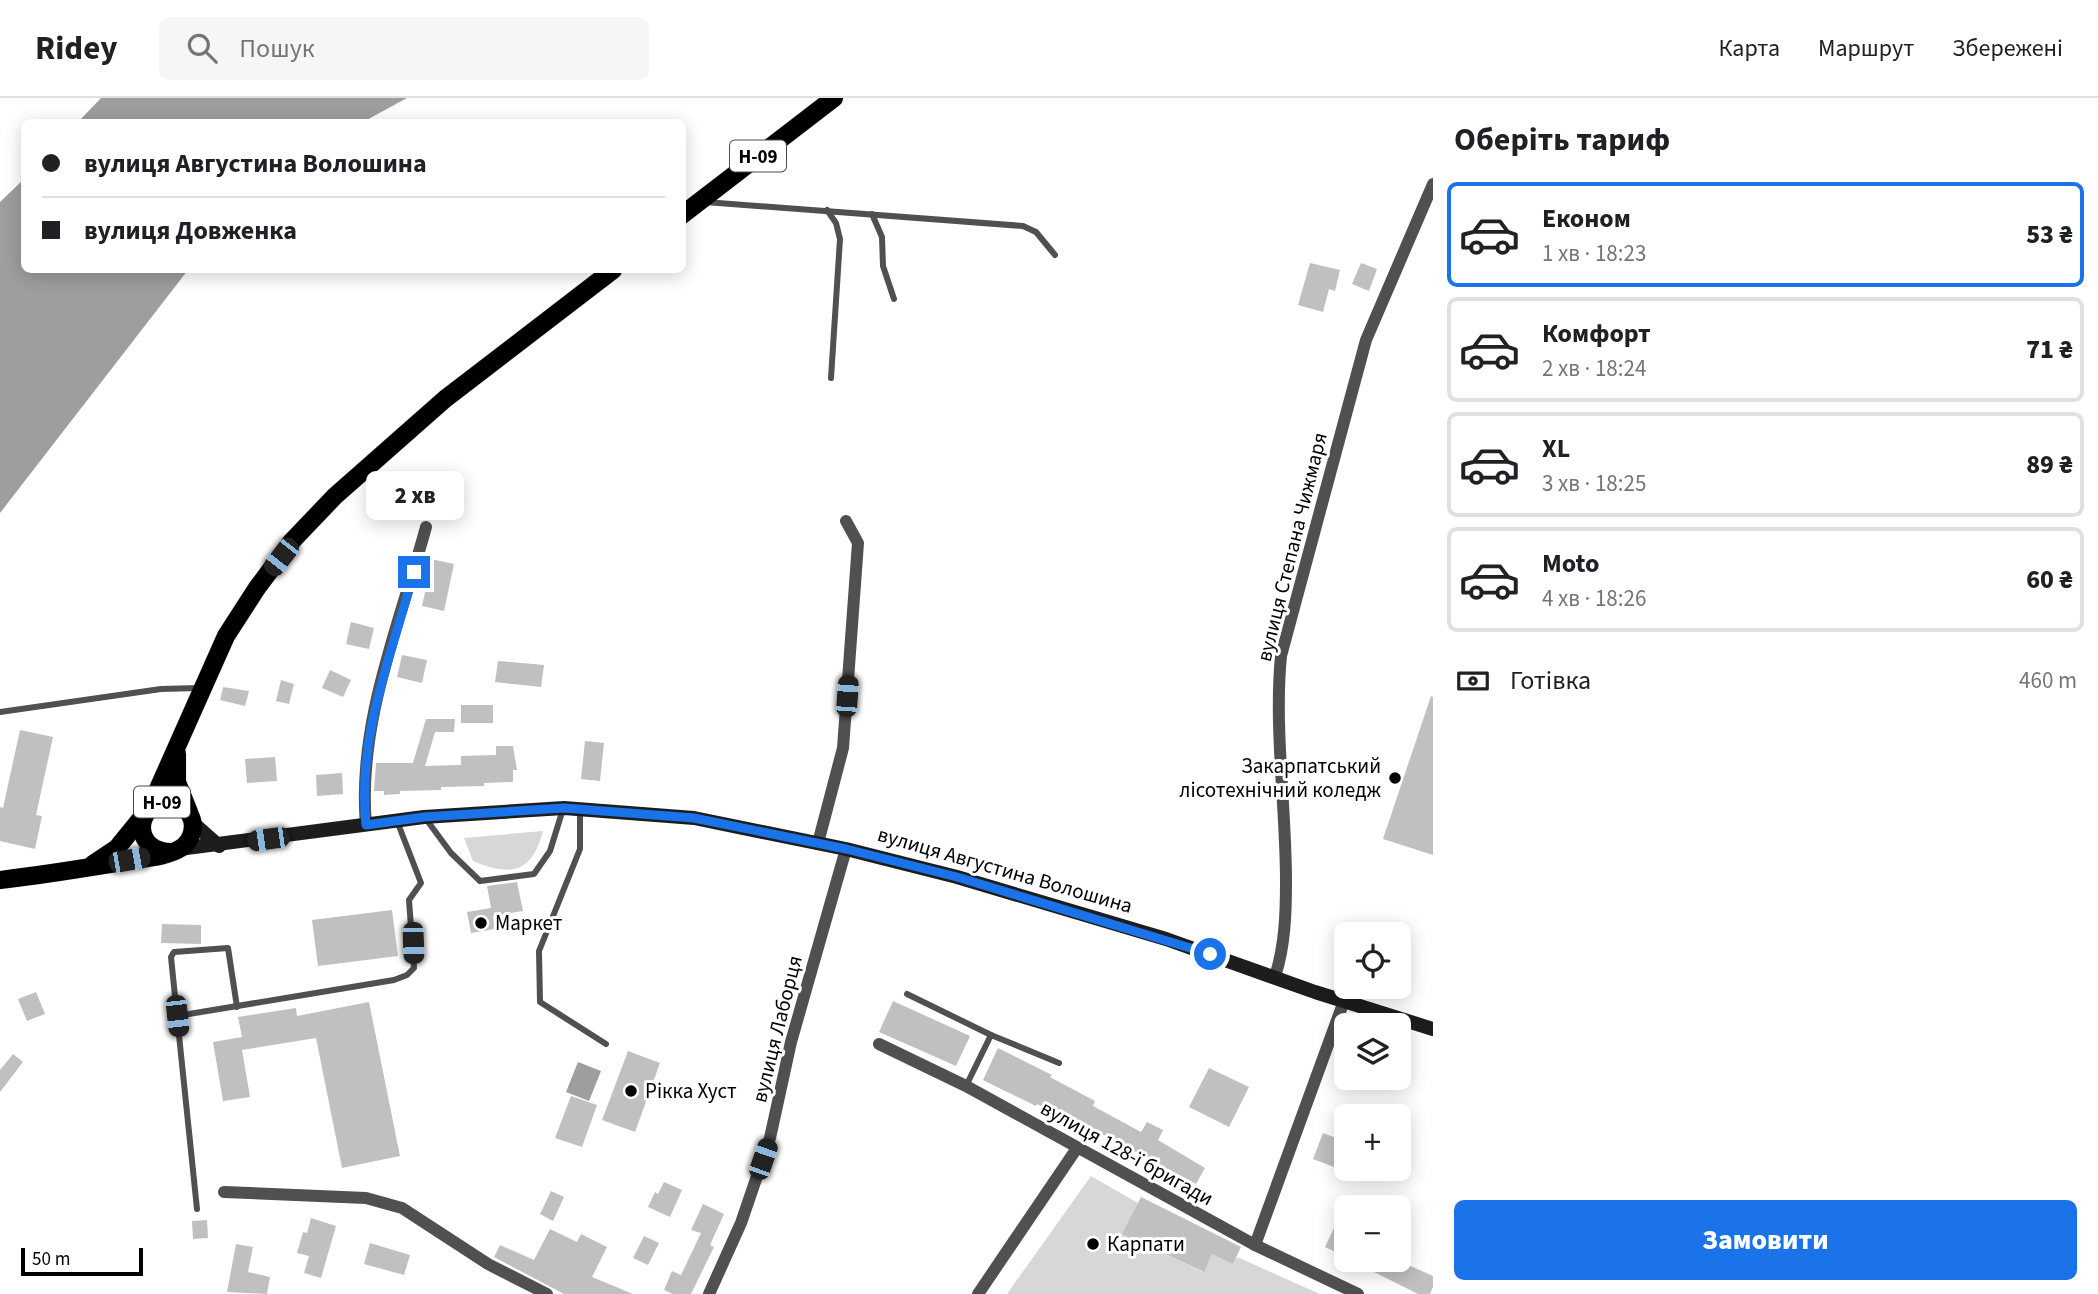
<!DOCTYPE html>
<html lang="uk">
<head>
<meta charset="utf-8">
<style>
  body { margin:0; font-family:"Source Sans 3",sans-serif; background:#f6f6f6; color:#202124; height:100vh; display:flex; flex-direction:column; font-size:26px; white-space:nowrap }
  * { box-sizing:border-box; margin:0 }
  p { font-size:23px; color:#757577 }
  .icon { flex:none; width:38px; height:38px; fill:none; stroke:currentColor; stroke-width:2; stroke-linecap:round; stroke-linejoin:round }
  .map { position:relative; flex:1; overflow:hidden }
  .panel { display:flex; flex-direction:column; background:#fff; width:665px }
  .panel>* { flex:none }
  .banner { position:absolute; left:21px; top:21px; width:665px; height:154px; border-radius:10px; box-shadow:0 4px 18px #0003; display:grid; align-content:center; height:154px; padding:0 21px; background:#fff }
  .buttons { position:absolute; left:1334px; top:824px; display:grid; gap:14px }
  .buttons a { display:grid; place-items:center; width:77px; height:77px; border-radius:10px; background:#fff; box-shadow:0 4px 18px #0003; font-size:35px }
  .scale { position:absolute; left:21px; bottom:18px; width:122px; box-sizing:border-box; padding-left:7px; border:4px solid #000; border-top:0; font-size:19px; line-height:24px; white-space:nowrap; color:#000; -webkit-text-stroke:5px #fff; paint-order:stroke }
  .end { position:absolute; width:32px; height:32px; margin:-16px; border:9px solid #1a73e8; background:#fff; box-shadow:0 0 0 4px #fff }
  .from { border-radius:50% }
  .bubble { position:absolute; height:49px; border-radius:10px; background:#fff; box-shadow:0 4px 18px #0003; font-size:23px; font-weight:800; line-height:49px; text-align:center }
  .car { position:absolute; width:21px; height:42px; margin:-21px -10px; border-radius:9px; box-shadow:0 0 5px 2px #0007; background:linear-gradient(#222 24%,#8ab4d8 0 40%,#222 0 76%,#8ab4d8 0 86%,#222 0) }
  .banner b { display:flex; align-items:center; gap:24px; height:66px; font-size:26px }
  .banner b+b { border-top:2px solid #e0e0e0 }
  .banner i { width:18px; height:18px; background:#202124 }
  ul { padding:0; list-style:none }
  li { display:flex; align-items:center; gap:21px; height:105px; margin:0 14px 10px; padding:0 7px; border:4px solid #e0e0e0; border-radius:10px }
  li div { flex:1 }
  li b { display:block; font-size:26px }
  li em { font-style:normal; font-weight:800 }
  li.selected { border-color:#1a73e8 }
  li>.icon { width:63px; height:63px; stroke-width:1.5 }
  h2 { padding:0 21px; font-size:32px; line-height:84px }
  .pay { display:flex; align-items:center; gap:18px; height:77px; padding:0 21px; font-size:26px }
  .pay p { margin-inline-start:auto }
  .action { display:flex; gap:14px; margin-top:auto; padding:14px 21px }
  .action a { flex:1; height:80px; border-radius:10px; background:#1a73e8; color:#fff; font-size:28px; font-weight:800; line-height:80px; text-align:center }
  header { display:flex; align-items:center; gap:42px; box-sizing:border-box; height:98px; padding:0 35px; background:#fff; border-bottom:2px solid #e0e0e0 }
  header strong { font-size:33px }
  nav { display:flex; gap:38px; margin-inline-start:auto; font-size:24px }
  .search { width:490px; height:63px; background:#f6f6f6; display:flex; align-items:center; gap:18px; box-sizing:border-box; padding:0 24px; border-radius:10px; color:#757577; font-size:26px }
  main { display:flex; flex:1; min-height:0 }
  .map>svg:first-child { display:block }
  .green { fill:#d7d7d7 }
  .water { fill:#9e9e9e }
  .building { fill:#c0c0c0 }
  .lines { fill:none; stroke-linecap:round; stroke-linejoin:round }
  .primary-casing { stroke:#dbdbdb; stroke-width:19 }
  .service { stroke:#505050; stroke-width:6 }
  .minor { stroke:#505050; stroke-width:12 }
  .secondary { stroke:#1d1d1d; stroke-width:14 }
  .primary { stroke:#000; stroke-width:18 }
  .route { stroke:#1a73e8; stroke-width:9 }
  .poi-dot { fill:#000; stroke:#fff; stroke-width:2.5 }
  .labels { text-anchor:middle; stroke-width:6; stroke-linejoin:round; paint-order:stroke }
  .shield { fill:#fff; stroke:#4c4c4c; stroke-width:2 }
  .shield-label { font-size:19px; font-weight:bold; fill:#000 }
  .street-label { font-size:21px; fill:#000; stroke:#fff }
  .poi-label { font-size:21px; fill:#000; stroke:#fff; text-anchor:start }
</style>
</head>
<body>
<header>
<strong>Ridey</strong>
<div class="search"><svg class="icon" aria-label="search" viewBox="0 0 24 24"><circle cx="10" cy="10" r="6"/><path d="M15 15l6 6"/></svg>Пошук</div>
<nav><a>Карта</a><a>Маршрут</a><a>Збережені</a></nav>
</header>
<main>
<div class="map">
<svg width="1433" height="1196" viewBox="0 0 1433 1196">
  <rect width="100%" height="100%" fill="#fff"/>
  <!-- green -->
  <g class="green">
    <path d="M 543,733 C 532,775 511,779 473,763 L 464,740 Z"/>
    <path d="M 1091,1078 L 1138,1105 L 1123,1136 L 1203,1174 L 1212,1156 L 1233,1165 L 1237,1159 L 1320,1196 L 1007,1196 Z"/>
  </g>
  <!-- water -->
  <g class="water">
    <path d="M 101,0 L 407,0 L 363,24 L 78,24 Z"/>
    <path d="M 24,81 L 24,172 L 188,172 L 0,415 L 0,104 Z"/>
    <path d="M 578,964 L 601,973 L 589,1003 L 566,994 Z"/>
  </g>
  <!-- building -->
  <g class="building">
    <path d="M 1310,165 L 1340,172 L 1335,193 L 1329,191 L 1323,214 L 1298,207 Z"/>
    <path d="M 1361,165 L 1377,171 L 1369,193 L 1352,186 Z"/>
    <path d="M 426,460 L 454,466 L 444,513 L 422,508 L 429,476 L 422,474 Z"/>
    <path d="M 351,524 L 374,530 L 369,551 L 346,546 Z"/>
    <path d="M 402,557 L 427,562 L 422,585 L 397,579 Z"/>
    <path d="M 498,563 L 544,567 L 541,589 L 495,584 Z"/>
    <path d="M 330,572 L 351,582 L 343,599 L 322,590 Z"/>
    <path d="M 281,582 L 294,586 L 289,606 L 276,603 Z"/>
    <path d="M 223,589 L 249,593 L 245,608 L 220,602 Z"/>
    <path d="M 1431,598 L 1433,599 L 1433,757 L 1383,741 Z"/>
    <rect x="461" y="607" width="32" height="18"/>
    <path d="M 426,621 L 455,621 L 454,634 L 435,634 L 425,668 L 461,667 L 461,658 L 496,657 L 496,648 L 513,648 L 517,672 L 513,672 L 513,684 L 484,685 L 484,688 L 441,689 L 441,692 L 400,693 L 400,696 L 384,697 L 384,693 L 374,693 L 376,665 L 413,665 Z"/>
    <path d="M 20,632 L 53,639 L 36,717 L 42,718 L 35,751 L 0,743 L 0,709 L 3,710 Z"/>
    <path d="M 585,643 L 604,645 L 600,683 L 581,681 Z"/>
    <path d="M 275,659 L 277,683 L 247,685 L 245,661 Z"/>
    <path d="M 342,675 L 343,696 L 317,698 L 316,677 Z"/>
    <path d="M 517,784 L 523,813 L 493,818 L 495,831 L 471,835 L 467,814 L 491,810 L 487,788 Z"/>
    <path d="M 392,812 L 398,858 L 318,868 L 312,822 Z"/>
    <path d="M 162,826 L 201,827 L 201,846 L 161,845 Z"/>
    <path d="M 36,894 L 45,916 L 27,923 L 18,901 Z"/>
    <path d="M 893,903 L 970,938 L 956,968 L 879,934 Z"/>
    <path d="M 369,904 L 400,1058 L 342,1070 L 316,940 L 242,952 L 250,999 L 223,1003 L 213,944 L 242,939 L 238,919 L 296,910 L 297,918 Z"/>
    <path d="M 998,950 L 1052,977 L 1050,979 L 1095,1003 L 1093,1008 L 1141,1034 L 1147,1024 L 1163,1032 L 1158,1042 L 1205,1070 L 1196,1086 L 1083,1026 L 1081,1029 L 1037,1006 L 1036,1008 L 983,982 Z"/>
    <path d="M 628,953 L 660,965 L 635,1034 L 602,1022 Z"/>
    <path d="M 13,956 L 23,964 L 0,994 L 0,972 Z"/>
    <path d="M 1209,970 L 1249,989 L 1229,1029 L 1189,1009 Z"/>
    <path d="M 571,998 L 597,1007 L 582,1049 L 555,1040 Z"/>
    <path d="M 1323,1035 L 1344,1043 L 1334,1069 L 1313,1061 Z"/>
    <path d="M 664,1084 L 682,1092 L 670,1119 L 648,1109 L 655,1094 L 658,1096 Z"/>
    <path d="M 551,1093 L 564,1099 L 553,1123 L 540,1116 Z"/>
    <path d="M 1141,1099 L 1241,1149 L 1233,1166 L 1212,1156 L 1204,1174 L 1122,1136 Z"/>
    <path d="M 703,1106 L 724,1116 L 710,1147 L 714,1149 L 691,1196 L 673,1196 L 664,1192 L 672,1173 L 681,1177 L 701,1135 L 691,1132 Z"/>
    <path d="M 311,1120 L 336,1128 L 321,1180 L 304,1175 L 309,1158 L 297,1155 L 303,1134 L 307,1135 Z"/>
    <path d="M 207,1122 L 208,1140 L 193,1141 L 192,1123 Z"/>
    <path d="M 1334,1130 L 1346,1136 L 1346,1159 L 1325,1149 Z"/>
    <path d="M 550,1131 L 577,1144 L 581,1136 L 607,1149 L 592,1179 L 633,1196 L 564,1196 L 494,1159 L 500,1147 L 534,1162 Z"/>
    <path d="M 644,1138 L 659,1145 L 648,1167 L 633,1160 Z"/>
    <path d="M 370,1145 L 410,1157 L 404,1177 L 364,1166 Z"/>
    <path d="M 236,1146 L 253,1149 L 248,1174 L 270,1179 L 267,1196 L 227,1194 Z"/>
    <path d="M 1350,1162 L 1397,1162 L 1433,1178 L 1433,1189 L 1430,1196 L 1418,1196 Z"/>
  </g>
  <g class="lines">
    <!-- primary casing -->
    <g class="primary-casing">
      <g id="primary">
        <path d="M 682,117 L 834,0"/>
        <path d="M 177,656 L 177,684 L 189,714"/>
        <path d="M 150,709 L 226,538 L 257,490 L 292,443 L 335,398 L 445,301 L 613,172"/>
        <path d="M 93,766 L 117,750 L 143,718"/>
        <path d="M 0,782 C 43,777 86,770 128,763 C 145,760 167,759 181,750 C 192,743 196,728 190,717 C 185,708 177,705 167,703 C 131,710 135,755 172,754"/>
      </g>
    </g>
    <!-- service -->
    <g class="service">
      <path d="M 705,104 L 1023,128 L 1036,134 L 1055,157"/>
      <path d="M 827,112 L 836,125 L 840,141 L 831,280"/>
      <path d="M 872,116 L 882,139 L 883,168 L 894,201"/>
      <path d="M 0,614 L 161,591 L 199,590"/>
      <path d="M 580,713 L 580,751 L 539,853 L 540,904 L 606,946"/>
      <path d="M 426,721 L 451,755 L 480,783 L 534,776 L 550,753 L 563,711"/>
      <path d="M 907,896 L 991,937 L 1059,965"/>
      <path d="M 177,918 L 171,859 L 174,854 L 228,850 L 237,909"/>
      <path d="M 966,988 L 991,937"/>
      <path d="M 197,1111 L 177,918 L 394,882 L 407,877 L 414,870 L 409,802 L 421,785 L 397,723"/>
    </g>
    <!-- minor -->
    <g class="minor">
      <path d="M 366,727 C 357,625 400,525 426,429"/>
      <path d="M 818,745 L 843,650 L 858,445 L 846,423"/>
      <path d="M 1275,879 C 1285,847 1286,816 1286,783 C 1286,710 1274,629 1281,558 L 1366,242 L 1433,86"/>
      <path d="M 879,946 L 966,988 L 1255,1147 L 1358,1196"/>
      <path d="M 224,1094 L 366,1100 L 402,1110 L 488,1166 L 547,1196"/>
      <path d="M 1255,1147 L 1344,903"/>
      <path d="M 709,1196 L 741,1125 L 770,1040 L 791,944 L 846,751"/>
      <path d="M 978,1196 L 1077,1050"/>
    </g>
    <!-- secondary -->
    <g class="secondary">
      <path d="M 192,724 L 219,748"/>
      <path d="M 179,751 L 424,719 L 564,710 L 694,720 L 846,751 L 957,779 L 1166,841 L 1315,894 L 1433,931"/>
    </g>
    <!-- primary -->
    <use href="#primary" class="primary"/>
  </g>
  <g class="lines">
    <!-- route -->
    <path class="route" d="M 414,474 C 391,559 357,638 366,727 L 424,719 L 564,710 L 694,720 L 846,751 L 957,779 L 1210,856"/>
  </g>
  <!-- markers -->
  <g class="poi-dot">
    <circle cx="1395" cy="680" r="7"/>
    <circle cx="481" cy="825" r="7"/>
    <circle cx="631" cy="993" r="7"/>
    <circle cx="1093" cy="1146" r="7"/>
  </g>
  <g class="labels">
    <!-- shield labels -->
    <g class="shield">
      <rect x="730" y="42.5" width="56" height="31" rx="5"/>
      <rect x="134" y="688.5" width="56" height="31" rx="5"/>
    </g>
    <g class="shield-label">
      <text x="758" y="65">Н-09</text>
      <text x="162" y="711">Н-09</text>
    </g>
    <!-- street labels -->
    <g class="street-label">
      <text transform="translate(1292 449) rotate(-76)" y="7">вулиця Степана Чижмаря</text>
      <text transform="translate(1005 772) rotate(16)" y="7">вулиця Августина Волошина</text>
      <text transform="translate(777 931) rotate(-76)" y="7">вулиця Лаборця</text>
      <text transform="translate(1127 1055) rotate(29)" y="7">вулиця 128-ї бригади</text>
    </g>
    <!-- poi labels -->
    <g class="poi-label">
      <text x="1381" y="675" text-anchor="end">Закарпатський<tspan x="1381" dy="24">лісотехнічний коледж</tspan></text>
      <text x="495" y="832">Маркет</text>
      <text x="645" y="1000">Рікка Хуст</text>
      <text x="1107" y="1153">Карпати</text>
    </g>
  </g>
</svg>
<div class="buttons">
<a><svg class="icon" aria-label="locate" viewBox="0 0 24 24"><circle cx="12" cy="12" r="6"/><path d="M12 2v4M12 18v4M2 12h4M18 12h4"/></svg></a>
<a><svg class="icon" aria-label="layers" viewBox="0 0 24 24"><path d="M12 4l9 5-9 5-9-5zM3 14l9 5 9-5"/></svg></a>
<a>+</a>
<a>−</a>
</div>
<div class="scale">50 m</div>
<i class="end from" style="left:1210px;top:856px"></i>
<i class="end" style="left:414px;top:474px"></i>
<div class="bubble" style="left:366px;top:373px;width:98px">2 хв</div>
<i class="car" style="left:281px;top:459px;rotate:218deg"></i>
<i class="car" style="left:847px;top:598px;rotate:4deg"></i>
<i class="car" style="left:268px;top:741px;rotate:262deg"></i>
<i class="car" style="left:129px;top:762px;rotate:80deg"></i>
<i class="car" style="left:413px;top:845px;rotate:178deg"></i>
<i class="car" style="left:177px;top:918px;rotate:174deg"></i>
<i class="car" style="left:763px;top:1061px;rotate:19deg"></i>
<div class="banner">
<b><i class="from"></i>вулиця Августина Волошина</b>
<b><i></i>вулиця Довженка</b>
</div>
</div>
<section class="panel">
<h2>Оберіть тариф</h2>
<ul>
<li class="selected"><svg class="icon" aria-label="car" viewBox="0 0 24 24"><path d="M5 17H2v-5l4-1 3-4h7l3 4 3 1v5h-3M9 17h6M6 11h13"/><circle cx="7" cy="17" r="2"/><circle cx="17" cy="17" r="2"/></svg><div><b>Економ</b><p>1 хв · 18:23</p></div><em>53 ₴</em></li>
<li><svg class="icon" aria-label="car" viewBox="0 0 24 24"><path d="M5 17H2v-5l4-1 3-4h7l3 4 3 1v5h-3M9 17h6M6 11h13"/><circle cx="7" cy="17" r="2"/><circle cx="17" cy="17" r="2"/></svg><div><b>Комфорт</b><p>2 хв · 18:24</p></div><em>71 ₴</em></li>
<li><svg class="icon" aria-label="car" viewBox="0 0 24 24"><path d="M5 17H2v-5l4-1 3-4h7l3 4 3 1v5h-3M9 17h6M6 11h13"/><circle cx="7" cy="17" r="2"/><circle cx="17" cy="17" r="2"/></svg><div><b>XL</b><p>3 хв · 18:25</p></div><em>89 ₴</em></li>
<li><svg class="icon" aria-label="car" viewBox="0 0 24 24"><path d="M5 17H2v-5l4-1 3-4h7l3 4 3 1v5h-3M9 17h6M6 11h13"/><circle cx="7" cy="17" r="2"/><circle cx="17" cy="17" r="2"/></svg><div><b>Moto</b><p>4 хв · 18:26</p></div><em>60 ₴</em></li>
</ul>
<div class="pay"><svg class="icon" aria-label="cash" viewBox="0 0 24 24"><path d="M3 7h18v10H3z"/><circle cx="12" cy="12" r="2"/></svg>Готівка<p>460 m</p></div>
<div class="action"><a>Замовити</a></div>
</section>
</main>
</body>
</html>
